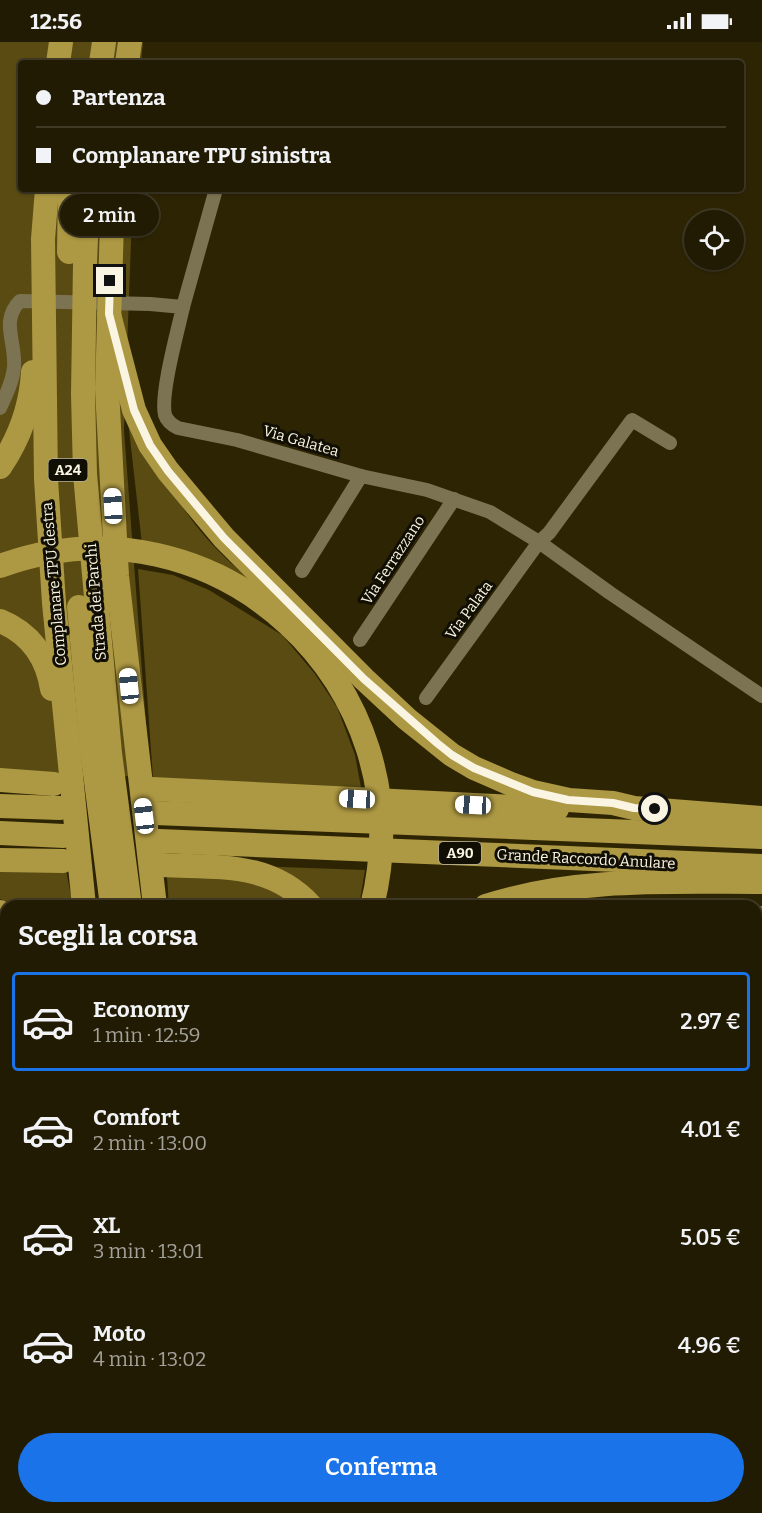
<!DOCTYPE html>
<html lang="it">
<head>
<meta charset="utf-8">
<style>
  body { margin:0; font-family:Bitter,serif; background:#2e2812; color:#f1f3f6; height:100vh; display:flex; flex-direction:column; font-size:22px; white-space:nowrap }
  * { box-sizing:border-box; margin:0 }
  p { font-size:20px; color:#a2a19a }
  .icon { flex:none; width:33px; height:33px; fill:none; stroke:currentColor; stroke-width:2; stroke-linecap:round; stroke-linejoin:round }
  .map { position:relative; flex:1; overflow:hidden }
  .drawer { position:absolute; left:0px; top:858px; width:762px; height:614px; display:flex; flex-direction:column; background:#221b03; border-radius:18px 18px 0 0; box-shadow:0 2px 4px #0004,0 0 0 2px #3f3925 }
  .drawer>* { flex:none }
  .top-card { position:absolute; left:18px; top:18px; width:726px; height:132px; border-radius:6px; box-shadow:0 2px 4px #0004,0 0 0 2px #3f3925; display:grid; align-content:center; height:132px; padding:0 18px; background:#221b03 }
  .tools { position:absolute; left:684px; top:168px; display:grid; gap:12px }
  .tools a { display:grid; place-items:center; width:60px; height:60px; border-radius:50%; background:#221b03; box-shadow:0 2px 4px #0004,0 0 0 2px #3f3925; font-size:30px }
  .end { position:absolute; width:27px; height:27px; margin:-14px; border:8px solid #faf5e2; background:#111; box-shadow:0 0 0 3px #111 }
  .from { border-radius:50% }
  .bubble { position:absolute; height:42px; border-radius:21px; background:#221b03; box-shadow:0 2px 4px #0004,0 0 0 2px #3f3925; font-size:20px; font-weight:600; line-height:42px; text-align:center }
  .car { position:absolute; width:18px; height:36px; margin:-18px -9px; border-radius:8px; box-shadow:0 0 4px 2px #0007; background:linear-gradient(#fff 24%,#345 0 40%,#fff 0 76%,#345 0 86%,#fff 0) }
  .top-card b { display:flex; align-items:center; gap:21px; height:57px; font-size:22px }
  .top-card b+b { border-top:2px solid #3f3925 }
  .top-card i { width:15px; height:15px; background:#f1f3f6 }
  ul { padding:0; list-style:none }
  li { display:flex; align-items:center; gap:18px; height:99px; margin:0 12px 9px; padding:0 6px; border:3px solid transparent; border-radius:6px }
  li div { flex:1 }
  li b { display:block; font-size:22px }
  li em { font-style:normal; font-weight:600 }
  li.active { border-color:#1a73e8 }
  li>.icon { width:54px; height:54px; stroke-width:1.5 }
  h2 { padding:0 18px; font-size:27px; line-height:72px }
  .cta { display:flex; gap:12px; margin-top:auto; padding:12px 18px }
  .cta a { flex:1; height:69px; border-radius:36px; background:#1a73e8; color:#fff; font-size:24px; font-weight:600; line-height:69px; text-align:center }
  .status { display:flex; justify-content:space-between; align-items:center; height:42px; padding:0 30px; background:#221b03; direction:ltr }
  .status svg { height:16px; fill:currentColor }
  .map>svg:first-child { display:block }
  .green { fill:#594b12 }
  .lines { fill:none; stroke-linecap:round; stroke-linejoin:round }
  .minor { stroke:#7c7352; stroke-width:14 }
  .tertiary { stroke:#7c7352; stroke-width:16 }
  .motorway { stroke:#ad9843; stroke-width:24 }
  .route { stroke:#faf5e2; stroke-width:8 }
  .labels { text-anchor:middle; stroke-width:6; stroke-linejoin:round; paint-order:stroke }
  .shield { fill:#110e03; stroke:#b4b09f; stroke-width:1.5 }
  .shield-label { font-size:14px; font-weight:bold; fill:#faf5e2 }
  .street-label { font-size:15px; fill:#faf5e2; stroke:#110e03 }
</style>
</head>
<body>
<div class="status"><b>12:56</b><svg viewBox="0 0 49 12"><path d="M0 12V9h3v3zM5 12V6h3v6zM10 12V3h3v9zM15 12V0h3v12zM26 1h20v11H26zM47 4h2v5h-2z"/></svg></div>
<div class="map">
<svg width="762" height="1471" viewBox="0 0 762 1471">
  <rect width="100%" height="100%" fill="#2d2404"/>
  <!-- green -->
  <g class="green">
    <path d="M 0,0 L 143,0 L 141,21 L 21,21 L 21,147 L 133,147 L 124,388 L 150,735 L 0,730 Z"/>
    <path d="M 127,370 C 152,414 175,461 209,499 C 226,518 247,535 266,553 L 142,502 Z"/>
    <path d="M 138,527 L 173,533 L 209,548 L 282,593 L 315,632 L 337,665 L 355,713 L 362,751 L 153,736 Z"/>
    <path d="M 252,824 L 365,828 L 359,864 L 321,864 Z"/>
    <path d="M 0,827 L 66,828 L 73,864 L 15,864 L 0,857 Z"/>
    <path d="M 167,835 L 254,836 L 304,864 L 169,864 Z"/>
    <path d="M 0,876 L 6,879 L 6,1067 L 0,1062 Z"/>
  </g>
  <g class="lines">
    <!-- minor -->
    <g class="minor">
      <path d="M 183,265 L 216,147"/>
      <path d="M 0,366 C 6,353 13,339 14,325 C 16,299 0,279 20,259 L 150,262 L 183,265 C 178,288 160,352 165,373 C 167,379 172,383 178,386 L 237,398 L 361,434 L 427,448 L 490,470 L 539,500 L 610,551 L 762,654"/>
      <path d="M 302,529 L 361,434"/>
      <path d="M 360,598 L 454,457"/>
      <path d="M 426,656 L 539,500 L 549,491 L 632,378 L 670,401"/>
      <path d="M 756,871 L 762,871"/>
      <path d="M 756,967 L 762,960"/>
      <path d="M 0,1211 L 6,1214"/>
      <path d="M 0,1326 L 6,1327"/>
      <path d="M 756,1465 L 762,1454"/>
      <path d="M 323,1466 L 329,1471"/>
    </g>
    <!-- tertiary -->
    <g class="tertiary">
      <path d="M 756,1308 L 762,1313"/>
      <path d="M 371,1471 L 371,1466"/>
    </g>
    <!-- motorway -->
    <g class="motorway">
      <path d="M 58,21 L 61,0"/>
      <path d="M 101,21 L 104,0"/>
      <path d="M 127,21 L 130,0"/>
      <path d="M 47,147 L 43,197 L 46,437 L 54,561 L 84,864"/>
      <path d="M 88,147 L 85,221 L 83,352 L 85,432 L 110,711 L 130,864"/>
      <path d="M 113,147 L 107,347 L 117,534 L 155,864"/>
      <path d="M 69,210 L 70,147"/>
      <path d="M 109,272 L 134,368 L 150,403 L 168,429 L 224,496 L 364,637 L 407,677 L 452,713 L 474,726 L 511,742 L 533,750 L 569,758 L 613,761 L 634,766 L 762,776"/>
      <path d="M 0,425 C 19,397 31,364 33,330"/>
      <path d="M 0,524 C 216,445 428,644 372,864"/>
      <path d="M 79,565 L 92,708 L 112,864"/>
      <path d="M 0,579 C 30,591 47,615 52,647"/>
      <path d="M 0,738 L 54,742"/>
      <path d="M 152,747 L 557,767"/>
      <path d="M 0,764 L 60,766"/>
      <path d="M 155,771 L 762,795"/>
      <path d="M 0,791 L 64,794"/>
      <path d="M 159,799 L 762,824"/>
      <path d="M 0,818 L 63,819"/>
      <path d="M 162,823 C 217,826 270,819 311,864"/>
      <path d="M 486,864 C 575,835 670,840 762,840"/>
      <path d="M 0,870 L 6,874"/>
      <path d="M 153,1466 L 153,1471"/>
      <path d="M 177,1466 L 177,1471"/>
      <path d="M 196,1466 L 196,1471"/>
      <path d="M 227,1466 L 227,1471"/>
    </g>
  </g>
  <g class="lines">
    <!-- route -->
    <path class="route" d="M 110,239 L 109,272 L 134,368 L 150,403 L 168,429 L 224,496 L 364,637 L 437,701 L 452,713 L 474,726 L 533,750 L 568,758 L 613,761 L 634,766 L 655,767"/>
  </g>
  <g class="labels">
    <!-- shield labels -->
    <g class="shield">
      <rect x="48.5" y="417" width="39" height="22" rx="4.5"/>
      <rect x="439" y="800" width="42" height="22" rx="4.5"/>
    </g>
    <g class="shield-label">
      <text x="68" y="433">A24</text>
      <text x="460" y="816">A90</text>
    </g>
    <!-- street labels -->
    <g class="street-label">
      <text transform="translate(301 399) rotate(16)" y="5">Via Galatea</text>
      <text transform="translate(393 518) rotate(-57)" y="5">Via Ferrazzano</text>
      <text transform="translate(54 542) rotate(-95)" y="5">Complanare TPU destra</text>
      <text transform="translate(96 560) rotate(-95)" y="5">Strada dei Parchi</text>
      <text transform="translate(469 568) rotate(-54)" y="5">Via Palata</text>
      <text transform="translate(586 817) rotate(3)" y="5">Grande Raccordo Anulare</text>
    </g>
  </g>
</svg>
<div class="tools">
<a><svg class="icon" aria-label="locate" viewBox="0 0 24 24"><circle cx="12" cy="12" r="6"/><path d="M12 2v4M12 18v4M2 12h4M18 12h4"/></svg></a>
</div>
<i class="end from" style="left:655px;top:767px"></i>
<i class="end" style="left:110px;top:239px"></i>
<div class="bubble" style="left:60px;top:152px;width:99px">2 min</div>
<i class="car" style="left:113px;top:464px;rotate:357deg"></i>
<i class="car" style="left:129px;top:644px;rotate:354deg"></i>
<i class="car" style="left:357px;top:757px;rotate:273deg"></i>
<i class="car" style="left:473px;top:763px;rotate:273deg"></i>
<i class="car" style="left:144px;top:774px;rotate:353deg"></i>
<div class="top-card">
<b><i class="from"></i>Partenza</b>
<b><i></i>Complanare TPU sinistra</b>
</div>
<section class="drawer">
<h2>Scegli la corsa</h2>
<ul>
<li class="active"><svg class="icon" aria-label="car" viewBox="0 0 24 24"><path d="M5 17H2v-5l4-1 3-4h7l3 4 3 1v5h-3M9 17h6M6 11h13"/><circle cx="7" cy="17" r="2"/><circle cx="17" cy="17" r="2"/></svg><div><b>Economy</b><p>1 min · 12:59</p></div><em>2.97 €</em></li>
<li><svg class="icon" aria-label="car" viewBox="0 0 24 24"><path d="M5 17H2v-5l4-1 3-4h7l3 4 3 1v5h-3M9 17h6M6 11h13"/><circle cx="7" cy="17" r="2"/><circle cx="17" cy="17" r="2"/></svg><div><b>Comfort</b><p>2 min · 13:00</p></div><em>4.01 €</em></li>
<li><svg class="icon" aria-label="car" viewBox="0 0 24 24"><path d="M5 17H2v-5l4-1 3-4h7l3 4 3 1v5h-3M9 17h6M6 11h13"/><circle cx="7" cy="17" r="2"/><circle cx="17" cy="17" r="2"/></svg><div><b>XL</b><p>3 min · 13:01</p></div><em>5.05 €</em></li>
<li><svg class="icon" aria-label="car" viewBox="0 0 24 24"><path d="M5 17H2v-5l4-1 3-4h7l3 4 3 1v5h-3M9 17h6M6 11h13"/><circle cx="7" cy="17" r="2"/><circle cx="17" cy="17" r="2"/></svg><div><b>Moto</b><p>4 min · 13:02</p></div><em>4.96 €</em></li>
</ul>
<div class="cta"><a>Conferma</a></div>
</section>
</div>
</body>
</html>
